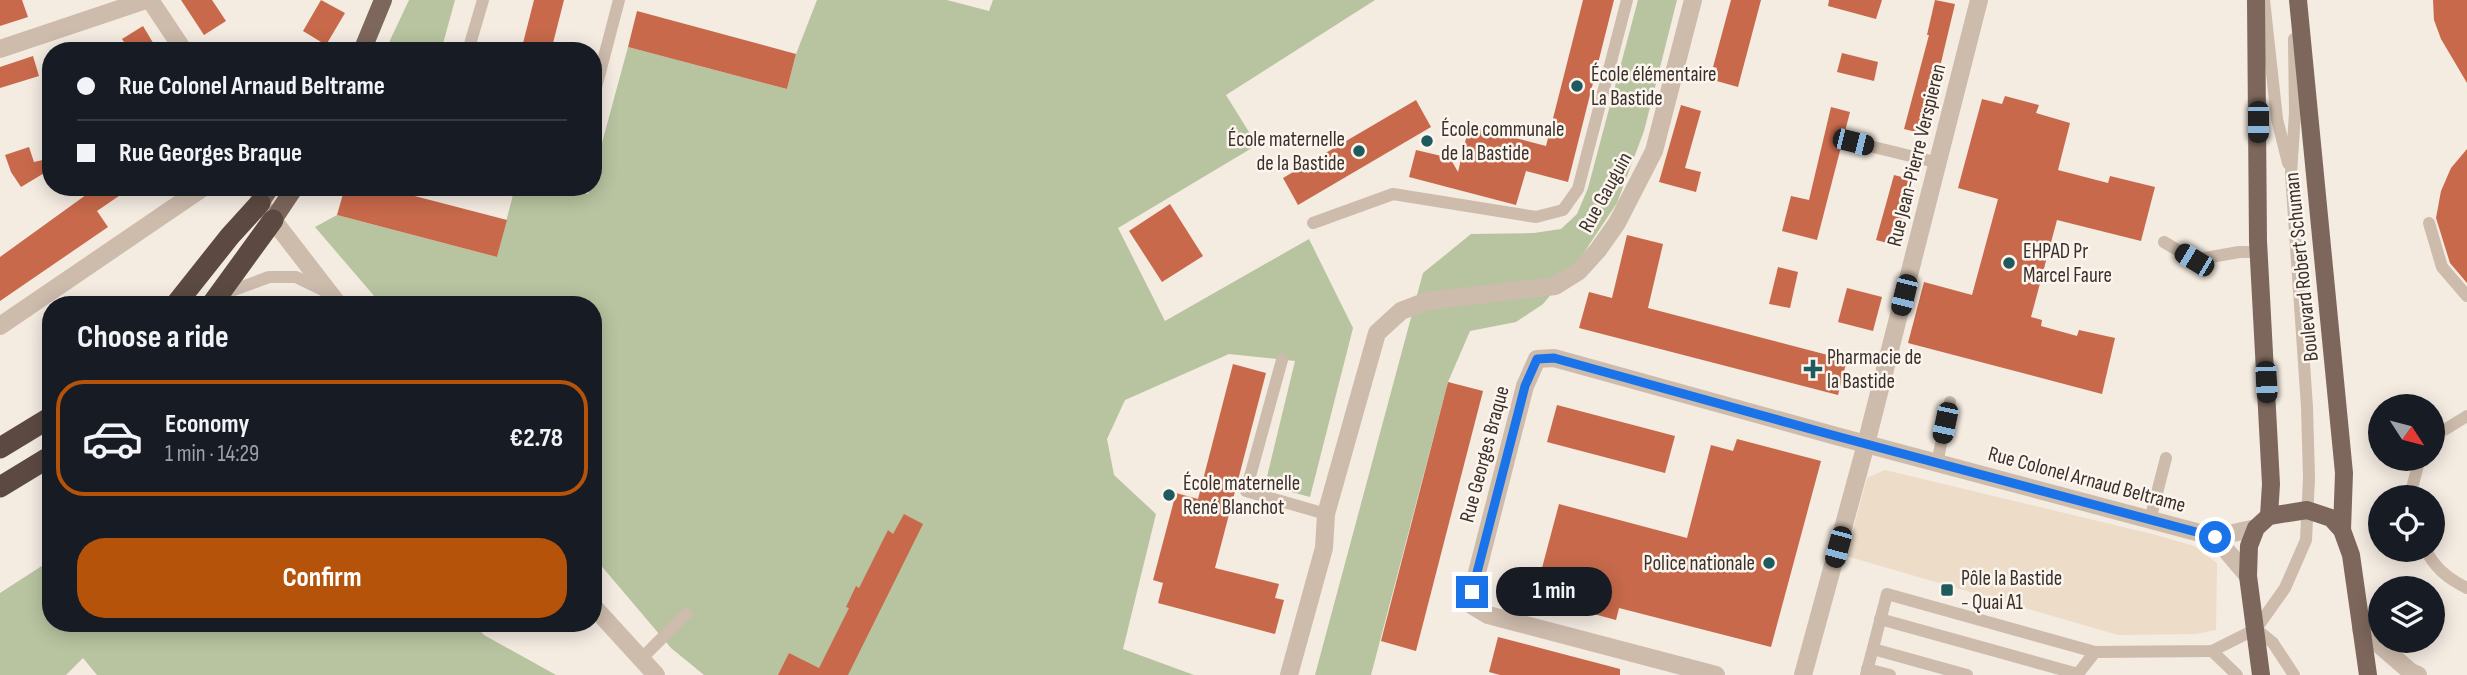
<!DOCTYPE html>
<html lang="en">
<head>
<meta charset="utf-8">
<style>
  body { margin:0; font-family:"Sofia Sans Condensed",sans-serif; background:#242831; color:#f1f3f6; height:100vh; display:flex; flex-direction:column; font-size:26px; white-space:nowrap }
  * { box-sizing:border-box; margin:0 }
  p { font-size:23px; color:#9ea1a6 }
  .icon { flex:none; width:38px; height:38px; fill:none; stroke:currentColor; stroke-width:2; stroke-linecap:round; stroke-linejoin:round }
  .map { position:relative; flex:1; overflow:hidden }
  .panel { position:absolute; left:42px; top:296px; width:560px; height:336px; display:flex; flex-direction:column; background:#171b24; border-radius:28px; box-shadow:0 4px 18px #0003 }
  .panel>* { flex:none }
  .hud { position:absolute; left:42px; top:42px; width:560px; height:154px; border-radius:28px; box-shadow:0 4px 18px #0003; display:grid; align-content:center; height:154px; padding:0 35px; background:#171b24 }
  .needle { width:46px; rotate:126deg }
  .controls { position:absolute; left:2368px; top:394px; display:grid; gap:14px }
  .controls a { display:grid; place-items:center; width:77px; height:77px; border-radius:50%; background:#171b24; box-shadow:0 4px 18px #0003; font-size:35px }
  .end { position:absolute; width:32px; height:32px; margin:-16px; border:9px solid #1a73e8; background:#fff; box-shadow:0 0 0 4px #fff }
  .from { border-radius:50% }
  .bubble { position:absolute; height:49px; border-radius:24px; background:#171b24; box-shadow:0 4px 18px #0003; font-size:23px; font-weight:700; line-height:49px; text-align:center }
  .car { position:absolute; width:21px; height:42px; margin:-21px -10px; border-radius:9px; box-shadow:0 0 5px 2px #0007; background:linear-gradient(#222 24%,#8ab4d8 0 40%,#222 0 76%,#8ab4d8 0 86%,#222 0) }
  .hud b { display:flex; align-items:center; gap:24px; height:66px; font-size:26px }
  .hud b+b { border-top:2px solid #363941 }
  .hud i { width:18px; height:18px; background:#f1f3f6 }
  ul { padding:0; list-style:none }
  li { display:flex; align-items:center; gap:21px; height:116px; margin:0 14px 10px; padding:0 21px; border:4px solid #363941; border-radius:28px }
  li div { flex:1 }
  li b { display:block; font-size:26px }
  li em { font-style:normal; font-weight:700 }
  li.current { border-color:#b45309 }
  li>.icon { width:63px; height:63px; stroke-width:1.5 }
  h2 { padding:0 35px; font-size:32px; line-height:84px }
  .action { display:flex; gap:14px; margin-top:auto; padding:14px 35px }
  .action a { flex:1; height:80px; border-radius:28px; background:#b45309; color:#fff; font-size:28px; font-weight:700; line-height:80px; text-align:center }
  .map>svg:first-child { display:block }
  .green { fill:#b8c4a0 }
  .plaza { fill:#ecdcc8 }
  .building { fill:#c8694b }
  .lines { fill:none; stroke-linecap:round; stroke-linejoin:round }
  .service { stroke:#cdbbac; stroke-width:12 }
  .minor { stroke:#cdbbac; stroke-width:18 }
  .primary { stroke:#7d675c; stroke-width:18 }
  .motorway { stroke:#5c4a42; stroke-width:21 }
  .route { stroke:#1a73e8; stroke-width:9 }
  .poi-dot { fill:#1f5a5e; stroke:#fbf5ee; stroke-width:2.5 }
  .labels { text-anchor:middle; stroke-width:5; stroke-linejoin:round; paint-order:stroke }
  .poi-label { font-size:21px; fill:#3b302b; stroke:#fbf5ee; text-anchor:start }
  .street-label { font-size:21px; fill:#3b302b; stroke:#fbf5ee }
</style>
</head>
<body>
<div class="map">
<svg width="2467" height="675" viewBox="0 0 2467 675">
  <rect width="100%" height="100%" fill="#f4ebe1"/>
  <!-- green -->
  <g class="green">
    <path d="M 409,0 L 455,0 L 441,51 L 385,51 Z"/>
    <path d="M 817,0 L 947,0 L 989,11 L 993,0 L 1375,0 L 1226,95 L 1257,145 L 1118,228 L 1165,321 L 1309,239 L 1353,328 L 1310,497 L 1265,485 L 1295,361 L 1229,354 L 1125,400 L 1107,439 L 1114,475 L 1156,514 L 1123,649 L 1194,675 L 704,675 L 671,648 L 593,556 L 593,304 L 381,304 L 315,227 L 337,215 L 497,257 L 515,187 L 564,187 L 588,194 L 590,187 L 593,187 L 593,176 L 628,47 L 787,89 L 796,54 Z"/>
    <path d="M 1638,0 L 1677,0 L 1644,131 L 1617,203 L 1577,263 L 1543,304 L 1516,322 L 1470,331 L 1448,382 L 1371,675 L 1315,675 L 1423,273 L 1471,234 L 1534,233 L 1561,229 L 1577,214 L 1588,188 Z"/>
    <path d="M 51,560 L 51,623 L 473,623 L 484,635 L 556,675 L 97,675 L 83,658 L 66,675 L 0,675 L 0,593 Z"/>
  </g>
  <!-- plaza -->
  <path class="plaza" d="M 1885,470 L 2152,534 L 2194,546 L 2217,563 L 2216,630 L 2196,634 L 2118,635 L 1846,556 L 1867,478 Z"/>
  <!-- building -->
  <g class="building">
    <path d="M 0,0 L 22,0 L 28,17 L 0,26 Z"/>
    <path d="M 181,0 L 212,0 L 226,21 L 204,35 Z"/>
    <path d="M 321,0 L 345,13 L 326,45 L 303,31 Z"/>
    <path d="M 534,0 L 564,0 L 551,51 L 521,51 Z"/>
    <path d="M 1583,0 L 1614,0 L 1568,182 L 1526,171 L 1516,205 L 1409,177 L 1416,150 L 1450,158 L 1458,172 L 1469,126 L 1546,146 Z"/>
    <path d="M 1731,0 L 1761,0 L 1738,87 L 1713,80 L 1717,68 L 1713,67 Z"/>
    <path d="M 1829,0 L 1882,0 L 1876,19 L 1828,6 Z"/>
    <path d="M 1935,0 L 1955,4 L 1924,134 L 1904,129 L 1929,35 L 1927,35 Z"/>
    <path d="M 2433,0 L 2467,0 L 2467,83 L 2441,39 L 2434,20 Z"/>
    <path d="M 637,11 L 796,54 L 787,89 L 628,47 Z"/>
    <path d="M 143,26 L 158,51 L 130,51 L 122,39 Z"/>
    <path d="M 1842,53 L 1878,62 L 1874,81 L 1837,72 Z"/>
    <path d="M 33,56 L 39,76 L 0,88 L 0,67 Z"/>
    <path d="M 2005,96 L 2039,105 L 2036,113 L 2070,123 L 2058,170 L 2108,183 L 2110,176 L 2155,187 L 2141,241 L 2057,220 L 2031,317 L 2042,320 L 2041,326 L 2077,336 L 2079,330 L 2115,338 L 2102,394 L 1908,343 L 1924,282 L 1972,295 L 1998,199 L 1958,188 L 1982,99 L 2002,104 Z"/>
    <path d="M 1416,100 L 1431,127 L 1298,205 L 1283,178 Z"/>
    <path d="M 1681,105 L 1701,111 L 1685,168 L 1701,172 L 1696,192 L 1659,182 Z"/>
    <path d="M 1831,107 L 1850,112 L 1817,240 L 1782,231 L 1791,196 L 1809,200 Z"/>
    <path d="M 29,147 L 34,162 L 51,158 L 51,169 L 21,187 L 11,172 L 5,155 Z"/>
    <path d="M 2467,149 L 2467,283 L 2450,263 L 2436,218 L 2441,191 L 2451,168 Z"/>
    <path d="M 1894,175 L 1913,180 L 1895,245 L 1876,240 Z"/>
    <path d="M 97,187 L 132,187 L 97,211 L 108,227 L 0,301 L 0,257 Z"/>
    <path d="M 345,187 L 380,187 L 507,220 L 497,257 L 337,215 Z"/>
    <path d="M 1170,204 L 1203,256 L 1162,282 L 1129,231 Z"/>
    <path d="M 1627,235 L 1663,244 L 1648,308 L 1847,360 L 1838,395 L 1579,328 L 1589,292 L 1612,298 Z"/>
    <path d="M 1778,267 L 1798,272 L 1790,308 L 1769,304 Z"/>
    <path d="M 1847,288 L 1882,297 L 1873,331 L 1838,322 Z"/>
    <path d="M 1233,364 L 1266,373 L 1215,568 L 1279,584 L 1275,598 L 1284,600 L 1275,634 L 1158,603 L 1163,583 L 1153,580 L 1176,493 L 1198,499 Z"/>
    <path d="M 1448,382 L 1483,391 L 1416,651 L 1381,641 Z"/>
    <path d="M 1557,405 L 1675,436 L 1665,473 L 1547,442 Z"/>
    <path d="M 1737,439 L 1821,461 L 1771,647 L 1619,608 L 1616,620 L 1534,598 L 1559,504 L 1687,538 L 1711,445 L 1733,451 Z"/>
    <path d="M 904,514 L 923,524 L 848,675 L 778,675 L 789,653 L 819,668 L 849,608 L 846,607 L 856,586 L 859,588 L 888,530 L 893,534 Z"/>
    <path d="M 1498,637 L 1620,669 L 1620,675 L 1500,675 L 1489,672 Z"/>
  </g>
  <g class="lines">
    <!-- service -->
    <g class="service">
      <path d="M 2264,0 L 2277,119 L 2288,163"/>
      <path d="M 468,51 L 483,0"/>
      <path d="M 593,99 L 619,0"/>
      <path d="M 1853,142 L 1939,163"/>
      <path d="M 1313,223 L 1393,194 L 1536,217 L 1563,210 L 1578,189 L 1627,0"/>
      <path d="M 2429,223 L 2442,267 L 2467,296"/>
      <path d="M 2164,242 L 2194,260 L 2239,252 L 2259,252"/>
      <path d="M 220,295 L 269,277 L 296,277 L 325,291"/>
      <path d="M 1282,360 L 1246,491 L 1326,514"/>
      <path d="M 2432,443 L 2441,432 L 2467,416"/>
      <path d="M 1937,463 L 1950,402"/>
      <path d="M 2413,497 L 2412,488 L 2420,458"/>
      <path d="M 2150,520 L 2166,458"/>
      <path d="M 2426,550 C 2434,567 2450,580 2467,588"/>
      <path d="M 1880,619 L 2078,674"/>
      <path d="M 2256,629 L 2273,643 L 2294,675"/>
      <path d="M 1873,649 L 1967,675"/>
      <path d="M 2212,651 L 2237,675"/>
      <path d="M 641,659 L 686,614"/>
      <path d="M 1867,669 L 1890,675"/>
      <path d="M 1866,675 L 1887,594 L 2095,652 L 2212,651 L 2256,629 L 2285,588 L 2306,540 L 2309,478 L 2307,407 L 2291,174 L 2295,113 L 2294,39"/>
      <path d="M 2077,675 L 2095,652"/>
    </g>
    <!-- minor -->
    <g class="minor">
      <path d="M 150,0 L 184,51"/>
      <path d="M 0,49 L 146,0"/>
      <path d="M 258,187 L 260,203 L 338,304"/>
      <path d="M 0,326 L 204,187"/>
      <path d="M 2215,537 L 2248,576"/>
      <path d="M 593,606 L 656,675"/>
      <path d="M 2361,629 L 2411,672 L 2418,675"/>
      <path d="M 1289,675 L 1324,548 L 1326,514 L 1377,333 L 1401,311 L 1427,301 L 1555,286 L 1579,271 L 1598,250 L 1617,223 L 1654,151 L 1693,0"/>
      <path d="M 1716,675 L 1488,615 L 1473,606 L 1472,592 L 1525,386 L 1537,359 L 1554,358 L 1836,436 L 2215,537 L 2256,528"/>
      <path d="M 1803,675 L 1866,444 L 1979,0"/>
    </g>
    <!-- primary -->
    <g class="primary">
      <path d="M 2256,0 L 2258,241 L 2271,484 L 2269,516"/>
      <path d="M 2298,0 L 2344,473 L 2342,530"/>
      <path d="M 362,51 L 383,0"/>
      <path d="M 260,203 L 271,187"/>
      <path d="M 273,220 L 295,187"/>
      <path d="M 2261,675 L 2248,576 L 2249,546 L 2256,528 L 2269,516 L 2307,510 L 2331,518 L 2342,530 L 2351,555 L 2368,675"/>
    </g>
    <!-- motorway -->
    <g class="motorway">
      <path d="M 176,304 L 230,236 L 260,203"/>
      <path d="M 212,304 L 273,220"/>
      <path d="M 0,448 L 51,417"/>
      <path d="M 0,487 L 51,456"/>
    </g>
  </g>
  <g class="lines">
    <!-- route -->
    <path class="route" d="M 1472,592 L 1525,386 L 1537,359 L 1554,358 L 1836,436 L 2215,537"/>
  </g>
  <!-- markers -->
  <g class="poi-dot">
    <circle cx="1577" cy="86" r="7"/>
    <circle cx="1427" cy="141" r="7"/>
    <circle cx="1359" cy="151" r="7"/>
    <circle cx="2009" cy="263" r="7"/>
    <path d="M1809.5 358.5h7v7h7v7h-7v7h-7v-7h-7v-7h7z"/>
    <circle cx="1169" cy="495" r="7"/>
    <circle cx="1769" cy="563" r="7"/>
    <rect x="1940" y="583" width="14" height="14" rx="3.5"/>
  </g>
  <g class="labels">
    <!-- poi labels -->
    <g class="poi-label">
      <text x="1591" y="81">École élémentaire<tspan x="1591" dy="24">La Bastide</tspan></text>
      <text x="1441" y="136">École communale<tspan x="1441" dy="24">de la Bastide</tspan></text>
      <text x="1345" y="146" text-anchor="end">École maternelle<tspan x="1345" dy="24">de la Bastide</tspan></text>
      <text x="2023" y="258">EHPAD Pr<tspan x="2023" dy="24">Marcel Faure</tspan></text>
      <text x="1827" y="364">Pharmacie de<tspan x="1827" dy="24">la Bastide</tspan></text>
      <text x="1183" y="490">École maternelle<tspan x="1183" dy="24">René Blanchot</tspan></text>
      <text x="1755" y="570" text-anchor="end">Police nationale</text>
      <text x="1961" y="585">Pôle la Bastide<tspan x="1961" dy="24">- Quai A1</tspan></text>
    </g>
    <!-- street labels -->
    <g class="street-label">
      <text transform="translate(1916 155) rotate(-76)" y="7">Rue Jean-Pierre Verspieren</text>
      <text transform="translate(1605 192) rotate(-61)" y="7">Rue Gauguin</text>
      <text transform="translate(2301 267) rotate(-96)" y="7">Boulevard Robert Schuman</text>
      <text transform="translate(1484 454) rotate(-75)" y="7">Rue Georges Braque</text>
      <text transform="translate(2087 479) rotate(15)" y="7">Rue Colonel Arnaud Beltrame</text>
    </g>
  </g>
</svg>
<div class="controls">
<a><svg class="needle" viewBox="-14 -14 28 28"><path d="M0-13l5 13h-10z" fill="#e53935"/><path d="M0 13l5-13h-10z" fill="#9ea1a6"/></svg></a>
<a><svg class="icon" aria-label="locate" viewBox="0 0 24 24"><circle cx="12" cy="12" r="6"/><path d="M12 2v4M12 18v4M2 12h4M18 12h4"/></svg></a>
<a><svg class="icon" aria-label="layers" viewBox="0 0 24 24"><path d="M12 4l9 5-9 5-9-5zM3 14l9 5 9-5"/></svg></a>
</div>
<i class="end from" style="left:2215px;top:537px"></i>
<i class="end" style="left:1472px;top:592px"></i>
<div class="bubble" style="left:1496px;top:567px;width:116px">1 min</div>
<i class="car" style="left:2258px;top:122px;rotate:180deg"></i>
<i class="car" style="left:1853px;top:142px;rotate:104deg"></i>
<i class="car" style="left:2194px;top:260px;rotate:301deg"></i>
<i class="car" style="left:1904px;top:295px;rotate:194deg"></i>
<i class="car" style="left:2266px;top:382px;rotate:177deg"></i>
<i class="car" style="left:1945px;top:423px;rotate:192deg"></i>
<i class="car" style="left:1838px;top:547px;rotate:195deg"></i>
<div class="hud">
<b><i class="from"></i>Rue Colonel Arnaud Beltrame</b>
<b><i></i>Rue Georges Braque</b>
</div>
<section class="panel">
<h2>Choose a ride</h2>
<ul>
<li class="current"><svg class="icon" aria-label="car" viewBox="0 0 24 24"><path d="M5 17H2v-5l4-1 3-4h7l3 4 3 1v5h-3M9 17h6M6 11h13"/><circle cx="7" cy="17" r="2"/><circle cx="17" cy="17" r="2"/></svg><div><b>Economy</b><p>1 min · 14:29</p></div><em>€2.78</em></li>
</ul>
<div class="action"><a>Confirm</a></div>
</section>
</div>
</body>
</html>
